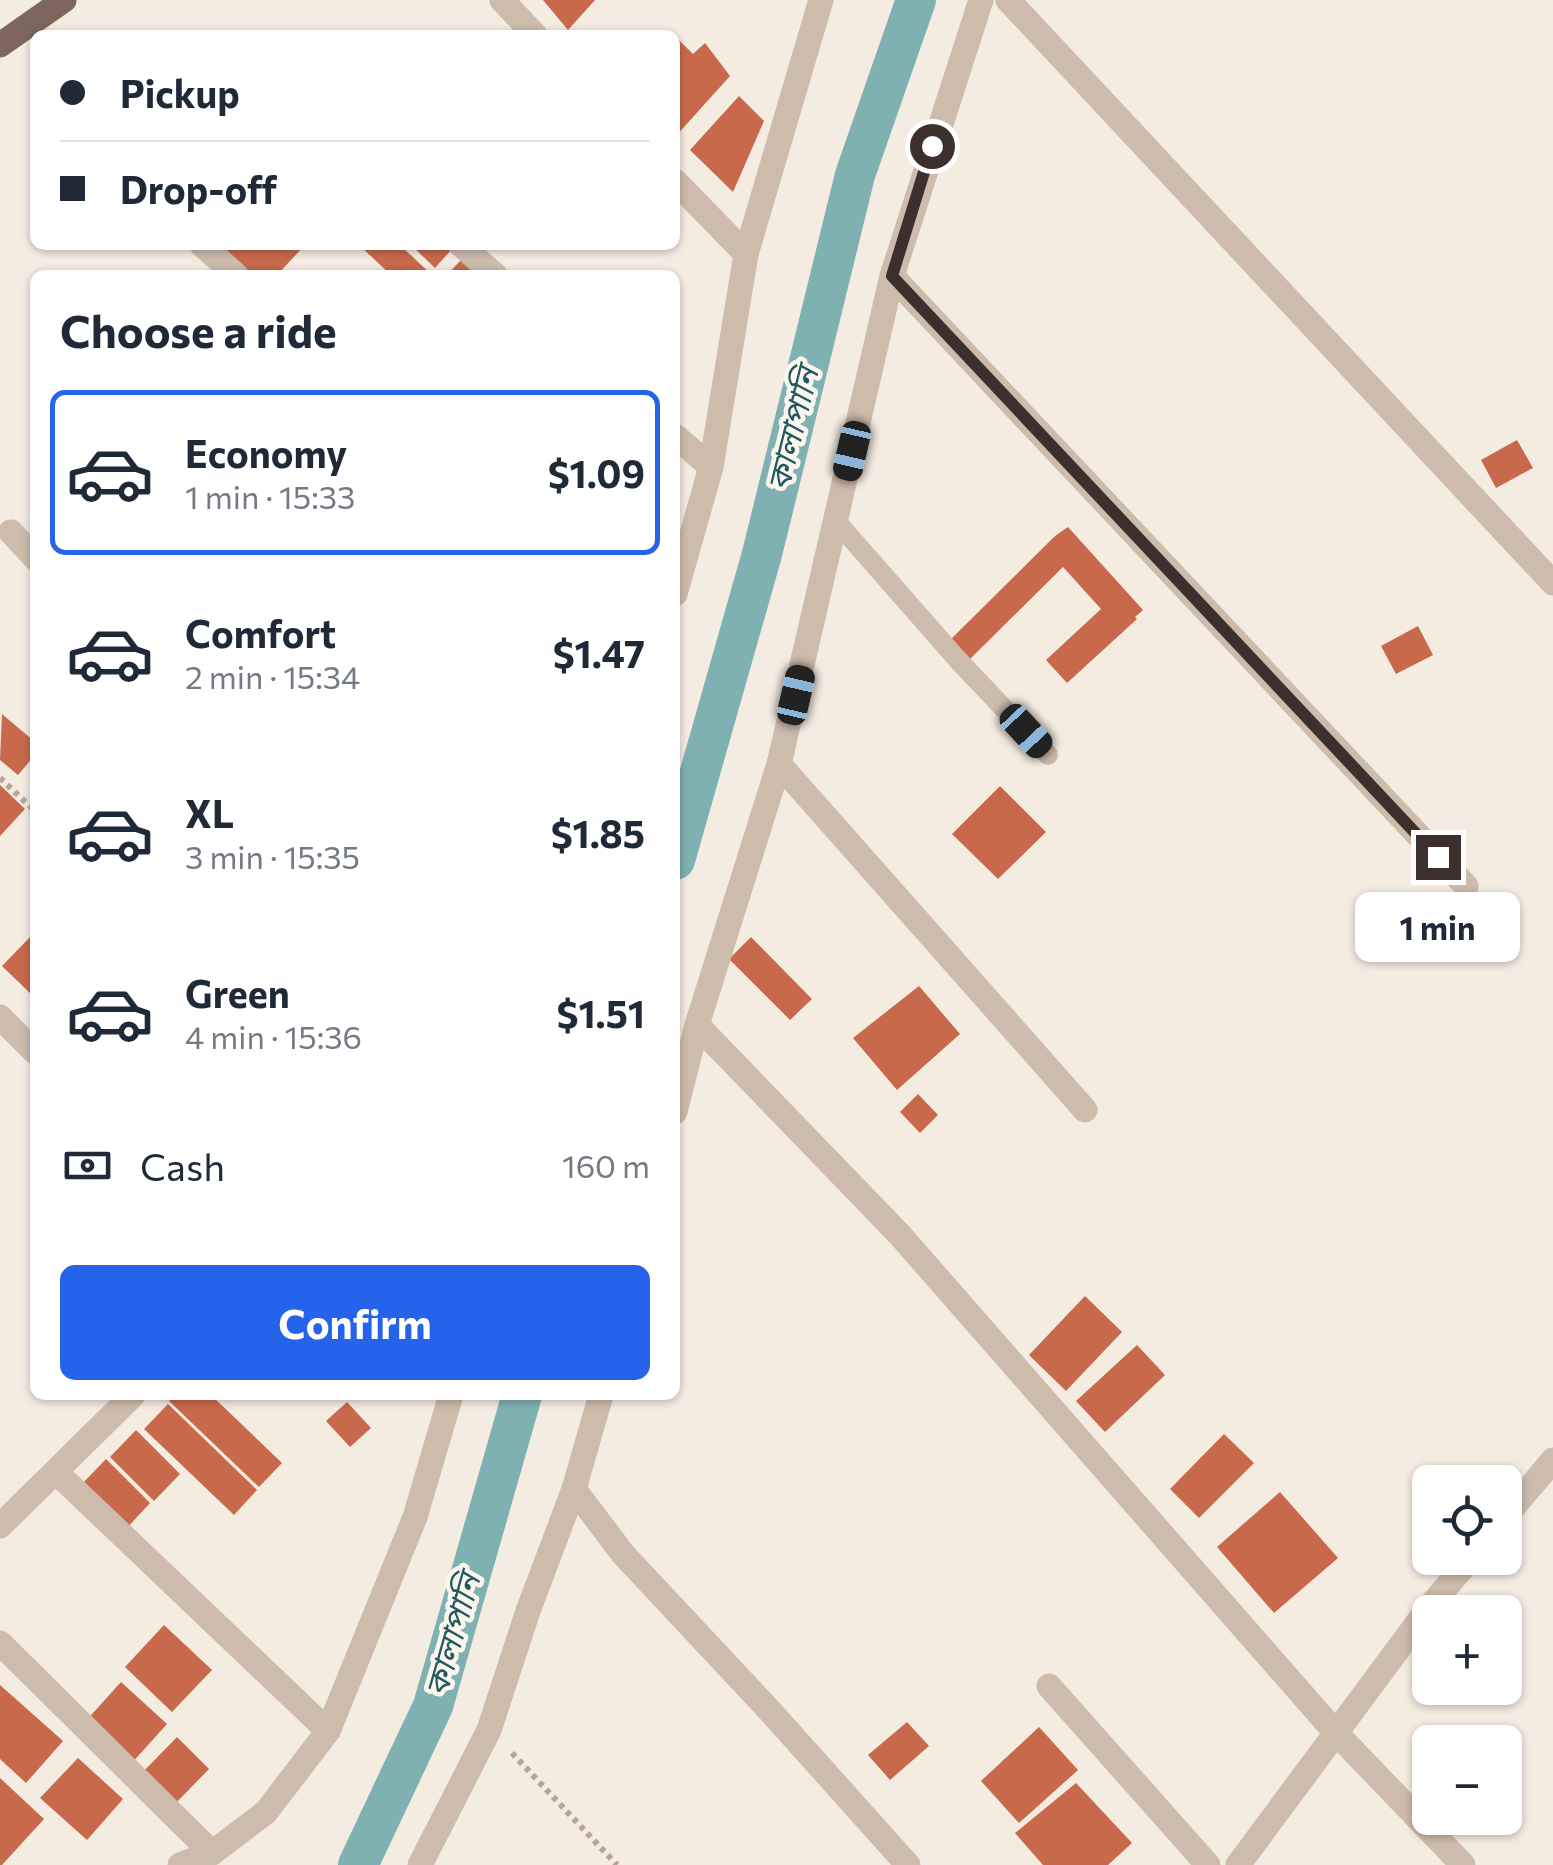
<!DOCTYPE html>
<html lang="en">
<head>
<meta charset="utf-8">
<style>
  body { margin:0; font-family:Commissioner,"Noto Sans Bengali",sans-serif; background:#f2f2f3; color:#1f2937; height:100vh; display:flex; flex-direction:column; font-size:38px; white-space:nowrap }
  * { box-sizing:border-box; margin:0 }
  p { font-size:32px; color:#747a83 }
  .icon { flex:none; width:55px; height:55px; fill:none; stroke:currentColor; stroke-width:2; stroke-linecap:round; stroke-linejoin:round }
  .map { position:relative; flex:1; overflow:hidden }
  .side { position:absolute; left:30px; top:270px; width:650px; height:1130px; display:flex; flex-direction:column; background:#fff; border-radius:15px; box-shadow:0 2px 8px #0004 }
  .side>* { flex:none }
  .top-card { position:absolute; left:30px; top:30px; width:650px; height:220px; border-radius:15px; box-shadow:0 2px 8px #0004; display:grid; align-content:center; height:220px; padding:0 30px; background:#fff }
  .tools { position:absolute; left:1412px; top:1465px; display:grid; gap:20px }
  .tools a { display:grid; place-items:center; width:110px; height:110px; border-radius:15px; background:#fff; box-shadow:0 2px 8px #0004; font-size:50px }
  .end { position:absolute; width:45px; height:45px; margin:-22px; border:12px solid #3b302b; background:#fff; box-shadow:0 0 0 5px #fff }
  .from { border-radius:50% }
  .bubble { position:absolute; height:70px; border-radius:15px; background:#fff; box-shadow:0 2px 8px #0004; font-size:32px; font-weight:700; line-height:70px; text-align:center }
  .car { position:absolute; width:30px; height:60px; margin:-30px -15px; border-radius:12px; box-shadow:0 0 8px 2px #0007; background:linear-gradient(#222 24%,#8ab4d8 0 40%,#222 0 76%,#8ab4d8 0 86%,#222 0) }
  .top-card b { display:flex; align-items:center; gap:35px; height:95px; font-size:38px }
  .top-card b+b { border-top:2px solid #e0e1e3 }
  .top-card i { width:25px; height:25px; background:#1f2937 }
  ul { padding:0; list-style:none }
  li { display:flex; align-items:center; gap:30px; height:165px; margin:0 20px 15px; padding:0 10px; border:5px solid transparent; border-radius:15px }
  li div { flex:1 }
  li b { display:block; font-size:38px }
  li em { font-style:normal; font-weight:700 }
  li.active { border-color:#2563eb }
  li>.icon { width:90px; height:90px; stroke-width:1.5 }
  h2 { padding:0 30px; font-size:45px; line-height:120px }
  .pay { display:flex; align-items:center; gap:25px; height:110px; padding:0 30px; font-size:38px }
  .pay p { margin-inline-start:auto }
  .primary-button { display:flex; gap:20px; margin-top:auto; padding:20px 30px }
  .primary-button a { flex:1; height:115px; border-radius:15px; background:#2563eb; color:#fff; font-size:40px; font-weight:700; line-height:115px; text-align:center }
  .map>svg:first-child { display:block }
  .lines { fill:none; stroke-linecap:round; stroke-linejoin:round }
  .canal { stroke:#7fb0b2; stroke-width:40 }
  .building { fill:#c8694b }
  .path { stroke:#b9a596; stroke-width:6; stroke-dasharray:5 5; stroke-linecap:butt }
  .lane { stroke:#cdbbac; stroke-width:20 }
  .street { stroke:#cdbbac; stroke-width:25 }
  .primary { stroke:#7d675c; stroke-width:25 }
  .route { stroke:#3b302b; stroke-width:12 }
  .labels { text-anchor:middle; stroke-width:9; stroke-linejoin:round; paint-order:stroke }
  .water-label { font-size:32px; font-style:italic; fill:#1f5a5e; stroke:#fbf5ee }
</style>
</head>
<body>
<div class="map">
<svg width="1553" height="1865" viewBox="0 0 1553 1865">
  <rect width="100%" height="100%" fill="#f4ebe1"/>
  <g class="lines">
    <!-- canal -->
    <g class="canal">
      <path d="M 675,860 L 762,554 L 855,175 L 916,0"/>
      <path d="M 358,1865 L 433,1706 L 522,1395"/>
    </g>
  </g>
  <!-- building -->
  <g class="building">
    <path d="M 543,0 L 595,0 L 568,30 Z"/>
    <path d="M 675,36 L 693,54 L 705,43 L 730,76 L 675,137 Z"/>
    <path d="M 739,96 L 764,121 L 733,192 L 690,150 Z"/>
    <path d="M 219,245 L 305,245 L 277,275 L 251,275 Z"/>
    <path d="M 359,245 L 400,245 L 432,275 L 391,275 Z"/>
    <path d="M 411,245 L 447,245 L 452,249 L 435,268 Z"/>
    <path d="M 461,260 L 477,275 L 447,275 Z"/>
    <path d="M 1517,440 L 1533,468 L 1496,488 L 1481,460 Z"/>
    <path d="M 1068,527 L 1143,610 L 1135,617 L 1137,619 L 1067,683 L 1046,660 L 1101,609 L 1063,567 L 969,660 L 949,641 L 1055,536 Z"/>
    <path d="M 1418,626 L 1433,655 L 1396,674 L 1381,646 Z"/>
    <path d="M 2,714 L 35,742 L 35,755 L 18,775 L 0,760 Z"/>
    <path d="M 0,785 L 25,809 L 0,836 Z"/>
    <path d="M 1000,786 L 1046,832 L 998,879 L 952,834 Z"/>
    <path d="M 35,932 L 35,998 L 2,966 Z"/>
    <path d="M 751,937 L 812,999 L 790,1020 L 729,959 Z"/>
    <path d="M 919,986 L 960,1034 L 897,1090 L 853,1038 Z"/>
    <path d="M 918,1094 L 938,1115 L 920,1133 L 900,1112 Z"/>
    <path d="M 1085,1296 L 1122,1332 L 1066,1391 L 1029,1355 Z"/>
    <path d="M 1137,1345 L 1165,1375 L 1105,1432 L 1076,1401 Z"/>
    <path d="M 175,1395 L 211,1395 L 282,1463 L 259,1487 L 169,1401 Z"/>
    <path d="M 347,1402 L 371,1428 L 350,1447 L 326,1421 Z"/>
    <path d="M 168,1404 L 257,1490 L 234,1515 L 144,1429 Z"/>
    <path d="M 136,1430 L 180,1474 L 154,1501 L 110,1457 Z"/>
    <path d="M 1224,1434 L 1254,1463 L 1199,1518 L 1170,1489 Z"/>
    <path d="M 106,1459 L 150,1503 L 125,1530 L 80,1486 Z"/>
    <path d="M 1280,1492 L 1338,1558 L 1274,1613 L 1217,1547 Z"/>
    <path d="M 164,1625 L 212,1670 L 172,1712 L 125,1667 Z"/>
    <path d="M 121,1682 L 167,1724 L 130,1765 L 84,1723 Z"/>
    <path d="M 0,1685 L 63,1741 L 26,1783 L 0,1759 Z"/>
    <path d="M 907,1722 L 929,1746 L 890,1780 L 868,1755 Z"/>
    <path d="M 1039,1727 L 1078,1770 L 1019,1823 L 981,1781 Z"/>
    <path d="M 177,1737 L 209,1769 L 173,1806 L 140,1775 Z"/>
    <path d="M 78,1758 L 123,1799 L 87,1840 L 40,1798 Z"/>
    <path d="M 0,1778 L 44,1819 L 2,1865 L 0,1865 Z"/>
    <path d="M 1076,1783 L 1132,1843 L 1108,1865 L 1043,1865 L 1015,1833 Z"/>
  </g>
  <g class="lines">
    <!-- path -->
    <g class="path">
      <path d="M 0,778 L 35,811"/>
      <path d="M 512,1753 L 617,1865"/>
    </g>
    <!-- lane -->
    <path class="lane" d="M 836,521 L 958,660 L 1048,755"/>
    <!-- street -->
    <g class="street">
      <path d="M 502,0 L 535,35"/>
      <path d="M 1008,0 L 1553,583"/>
      <path d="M 675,181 L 746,254"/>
      <path d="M 202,245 L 236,275"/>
      <path d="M 461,245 L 495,275"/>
      <path d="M 892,276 L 1466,886"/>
      <path d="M 675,436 L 711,467"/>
      <path d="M 11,532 L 35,558"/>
      <path d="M 675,594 L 711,467 L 746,254 L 821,0"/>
      <path d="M 779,764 L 1085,1110"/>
      <path d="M 0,1017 L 35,1052"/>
      <path d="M 697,1025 L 899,1234 L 1336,1733 L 1463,1865"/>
      <path d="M 675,1112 L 697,1025 L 779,764 L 892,276 L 981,0"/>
      <path d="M 57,1473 L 328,1731"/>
      <path d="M 574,1489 L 623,1554 L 770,1711 L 908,1865"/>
      <path d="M 1505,1517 L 1553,1460"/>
      <path d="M 0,1526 L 133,1395"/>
      <path d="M 0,1643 L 212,1853"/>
      <path d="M 1049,1686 L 1208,1865"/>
      <path d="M 180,1865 L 212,1853 L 266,1812 L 328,1731 L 415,1517 L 451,1395"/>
      <path d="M 420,1865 L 489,1730 L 528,1611 L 574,1489 L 601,1395"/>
      <path d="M 1238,1865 L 1430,1606 L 1471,1558"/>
    </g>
    <!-- primary -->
    <path class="primary" d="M 0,45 L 64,0"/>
  </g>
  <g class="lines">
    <!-- route -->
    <path class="route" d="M 932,146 L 892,276 L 1438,857"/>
  </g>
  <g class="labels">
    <!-- water labels -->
    <g class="water-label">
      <text transform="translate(793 429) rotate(-76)" y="11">কালাপানি</text>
      <text transform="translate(453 1635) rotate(-74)" y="11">কালাপানি</text>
    </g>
  </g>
</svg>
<div class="tools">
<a><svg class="icon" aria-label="locate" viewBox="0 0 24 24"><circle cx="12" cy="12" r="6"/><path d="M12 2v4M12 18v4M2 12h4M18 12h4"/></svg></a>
<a>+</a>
<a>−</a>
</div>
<i class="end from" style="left:932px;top:146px"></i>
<i class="end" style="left:1438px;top:857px"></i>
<div class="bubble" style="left:1355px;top:892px;width:165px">1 min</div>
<i class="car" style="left:852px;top:451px;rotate:193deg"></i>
<i class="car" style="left:796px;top:695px;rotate:13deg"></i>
<i class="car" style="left:1026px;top:731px;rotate:137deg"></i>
<div class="top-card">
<b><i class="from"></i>Pickup</b>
<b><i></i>Drop-off</b>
</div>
<section class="side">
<h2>Choose a ride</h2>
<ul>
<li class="active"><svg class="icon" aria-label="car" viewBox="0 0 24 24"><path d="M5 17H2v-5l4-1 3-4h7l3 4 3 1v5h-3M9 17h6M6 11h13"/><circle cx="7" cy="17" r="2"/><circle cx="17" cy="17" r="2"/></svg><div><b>Economy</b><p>1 min · 15:33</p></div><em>$1.09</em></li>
<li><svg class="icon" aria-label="car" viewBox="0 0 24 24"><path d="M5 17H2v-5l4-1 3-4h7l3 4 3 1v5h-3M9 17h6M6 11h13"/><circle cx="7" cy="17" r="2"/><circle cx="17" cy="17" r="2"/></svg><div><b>Comfort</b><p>2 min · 15:34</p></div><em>$1.47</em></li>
<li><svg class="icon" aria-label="car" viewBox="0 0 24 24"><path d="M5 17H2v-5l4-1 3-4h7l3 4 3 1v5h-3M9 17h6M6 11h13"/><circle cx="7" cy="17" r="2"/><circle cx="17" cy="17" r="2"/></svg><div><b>XL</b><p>3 min · 15:35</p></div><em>$1.85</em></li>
<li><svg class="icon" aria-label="car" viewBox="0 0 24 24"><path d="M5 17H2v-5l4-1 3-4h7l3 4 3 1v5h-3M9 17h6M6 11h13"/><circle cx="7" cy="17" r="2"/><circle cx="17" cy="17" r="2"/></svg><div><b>Green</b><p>4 min · 15:36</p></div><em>$1.51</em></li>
</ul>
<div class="pay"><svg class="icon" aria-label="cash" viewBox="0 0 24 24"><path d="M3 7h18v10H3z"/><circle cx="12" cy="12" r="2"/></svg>Cash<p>160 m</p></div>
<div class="primary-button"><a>Confirm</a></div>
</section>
</div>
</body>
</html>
